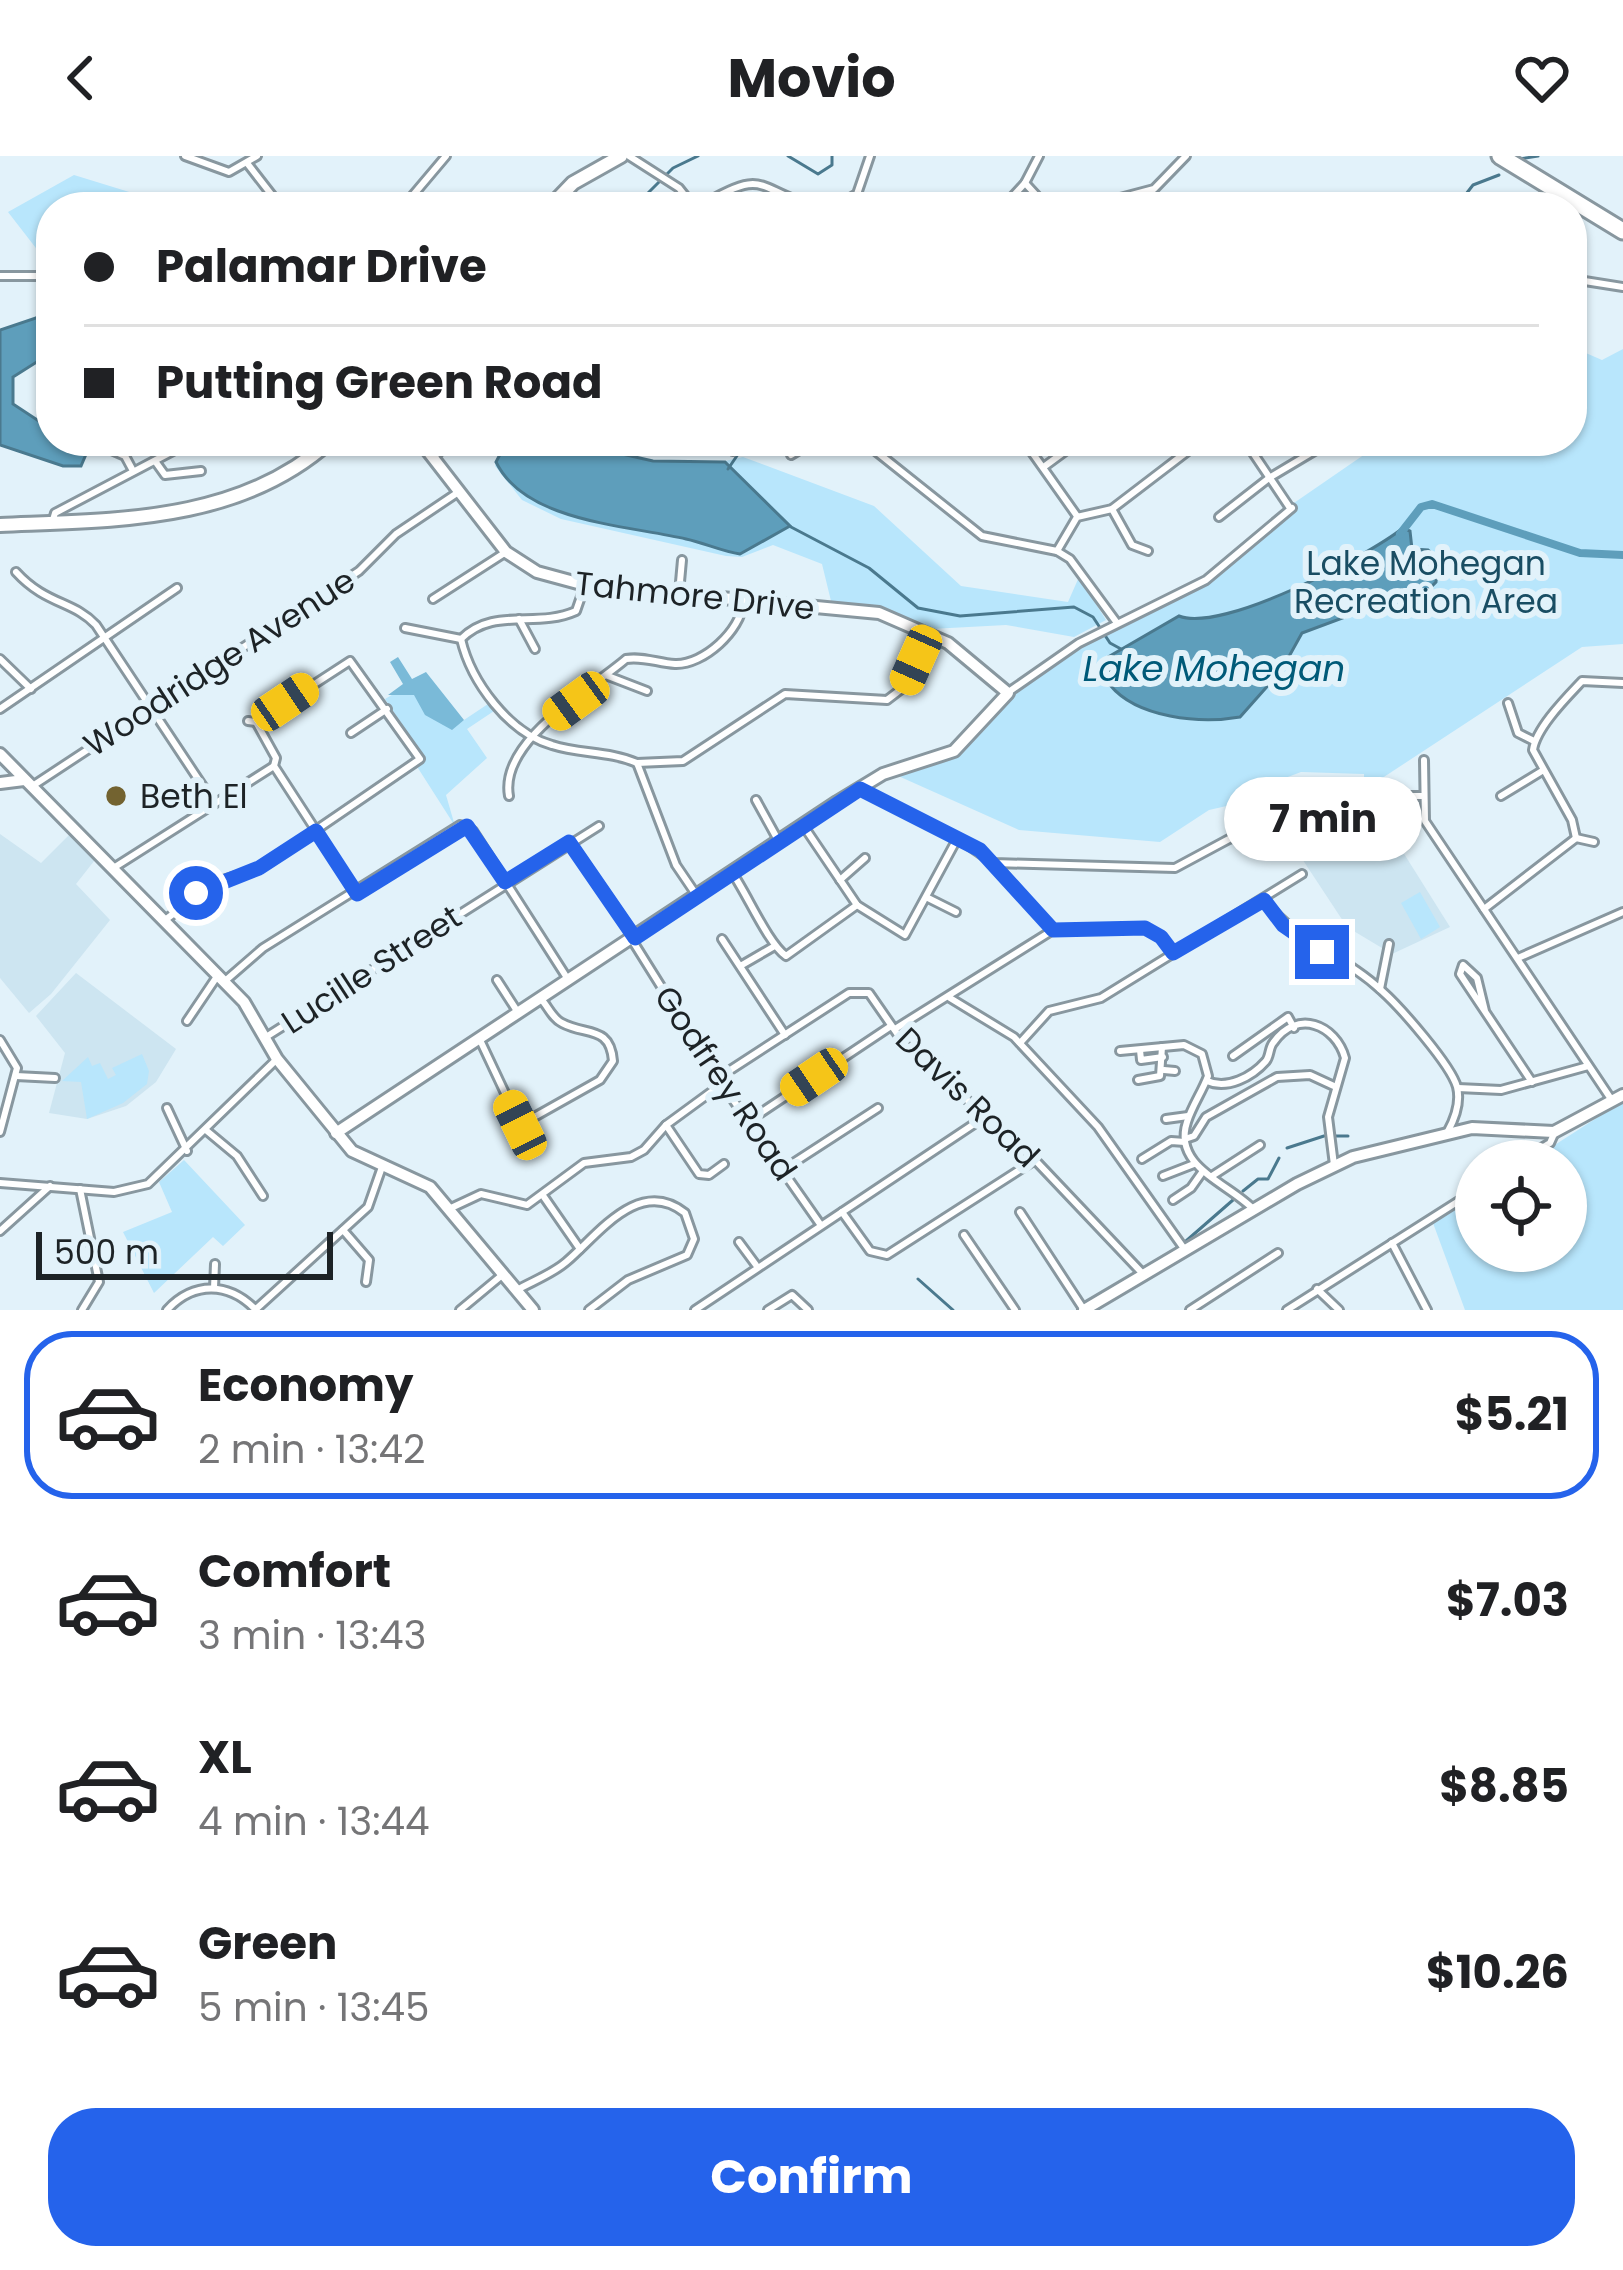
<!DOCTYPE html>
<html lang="en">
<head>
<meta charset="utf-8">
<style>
  body { margin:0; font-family:Poppins,sans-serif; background:#f2f2f2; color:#202124; height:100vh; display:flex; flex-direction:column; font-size:45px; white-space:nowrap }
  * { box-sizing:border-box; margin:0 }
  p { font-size:39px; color:#757577 }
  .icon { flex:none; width:66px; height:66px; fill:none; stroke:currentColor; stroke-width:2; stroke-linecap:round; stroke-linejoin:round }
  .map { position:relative; height:1154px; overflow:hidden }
  .drawer { display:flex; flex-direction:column; background:#fff; flex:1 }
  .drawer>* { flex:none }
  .banner { position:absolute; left:36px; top:36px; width:1551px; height:264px; border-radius:48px; box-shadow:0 3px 9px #0004; display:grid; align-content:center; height:264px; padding:0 48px; background:#fff }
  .tools { position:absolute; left:1455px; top:984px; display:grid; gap:24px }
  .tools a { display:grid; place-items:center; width:132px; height:132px; border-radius:50%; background:#fff; box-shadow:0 3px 9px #0004; font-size:60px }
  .scale { position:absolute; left:36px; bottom:30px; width:297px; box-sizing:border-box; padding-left:12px; border:6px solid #1d2326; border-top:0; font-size:33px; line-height:42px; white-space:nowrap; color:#1d2326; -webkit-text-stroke:9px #e2f2fa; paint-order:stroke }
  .end { position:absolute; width:54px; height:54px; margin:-27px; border:15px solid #2563eb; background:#fff; box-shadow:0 0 0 6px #fff }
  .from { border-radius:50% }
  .bubble { position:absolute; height:84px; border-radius:42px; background:#fff; box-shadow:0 3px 9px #0004; font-size:39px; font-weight:700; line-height:84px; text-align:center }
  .car { position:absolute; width:36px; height:72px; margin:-36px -18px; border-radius:15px; box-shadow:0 0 9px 3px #0007; background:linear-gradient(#f5c518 24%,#345 0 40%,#f5c518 0 76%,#345 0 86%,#f5c518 0) }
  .banner b { display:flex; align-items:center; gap:42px; height:114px; font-size:45px }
  .banner b+b { border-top:3px solid #e0e0e0 }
  .banner i { width:30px; height:30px; background:#202124 }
  ul { padding:21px 0 0; list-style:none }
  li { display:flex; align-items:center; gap:36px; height:168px; margin:0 24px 18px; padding:0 24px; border:6px solid transparent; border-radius:48px }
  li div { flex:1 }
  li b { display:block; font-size:45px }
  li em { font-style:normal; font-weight:700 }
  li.active { border-color:#2563eb }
  li>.icon { width:108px; height:108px; stroke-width:1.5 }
  .primary-button { display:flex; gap:24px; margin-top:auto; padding:24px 48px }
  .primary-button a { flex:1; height:138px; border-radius:48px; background:#2563eb; color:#fff; font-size:48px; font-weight:700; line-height:138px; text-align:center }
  header { display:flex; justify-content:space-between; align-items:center; height:156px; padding:0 48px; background:#fff; font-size:54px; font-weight:700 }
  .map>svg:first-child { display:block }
  .built { fill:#cde5f1 }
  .green { fill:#b8e6fc }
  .forest { fill:#7abad8 }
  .water { fill:#5e9ebb; stroke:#4a798e; stroke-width:3 }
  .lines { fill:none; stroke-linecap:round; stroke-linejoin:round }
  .stream { stroke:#4a798e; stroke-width:3 }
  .river { stroke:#5e9ebb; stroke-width:8 }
  .street-casing { stroke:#88979f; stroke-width:12 }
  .secondary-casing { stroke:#88979f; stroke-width:16 }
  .primary-casing { stroke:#88979f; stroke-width:18 }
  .highway-casing { stroke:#88979f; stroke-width:21 }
  .street { stroke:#fff; stroke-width:6 }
  .secondary { stroke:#fff; stroke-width:10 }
  .primary { stroke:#fff; stroke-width:12 }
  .highway { stroke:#fff; stroke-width:15 }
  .route { stroke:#2563eb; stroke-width:15 }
  .poi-dot { fill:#736330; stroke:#e2f2fa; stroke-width:4.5 }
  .labels { text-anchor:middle; stroke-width:12; stroke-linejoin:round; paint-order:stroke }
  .park-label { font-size:33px; fill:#194d63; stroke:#e2f2fa }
  .street-label { font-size:33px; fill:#1d2326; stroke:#e2f2fa }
  .poi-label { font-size:33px; fill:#1d2326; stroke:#e2f2fa; text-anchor:start }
  .water-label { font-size:36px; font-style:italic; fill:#005a78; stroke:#e2f2fa }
</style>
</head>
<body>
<header><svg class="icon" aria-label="back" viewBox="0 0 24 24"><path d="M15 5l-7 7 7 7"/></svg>Movio<svg class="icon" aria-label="heart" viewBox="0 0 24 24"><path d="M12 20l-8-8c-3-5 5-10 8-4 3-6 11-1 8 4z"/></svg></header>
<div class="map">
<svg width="1623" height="1154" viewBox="0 0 1623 1154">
  <rect width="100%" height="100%" fill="#e2f2fa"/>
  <!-- built -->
  <g class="built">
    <path d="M 1364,634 L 1450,771 L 1392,798 L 1347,771 L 1289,683 Z"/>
    <path d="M 73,675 L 98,700 L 76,728 L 110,764 L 51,838 L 29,857 L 0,822 L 0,678 L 41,707 Z"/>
    <path d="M 76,817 L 176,893 L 156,926 L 126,950 L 87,963 L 49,957 L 65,897 L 36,860 Z"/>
  </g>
  <!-- green -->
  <g class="green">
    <path d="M 74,19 L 178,51 L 51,51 L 51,114 L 40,115 L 39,96 L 8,56 Z"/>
    <path d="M 1572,191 L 1602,204 L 1623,193 L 1623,488 L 1582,491 L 1364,634 L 1364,618 L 1301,616 L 1261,631 L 1257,643 L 1209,654 L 1160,686 L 1019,674 L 896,619 L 938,608 L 958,595 L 1009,540 L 1052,508 L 1096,480 L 1209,426 L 1293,354 L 1291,349 L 1384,285 L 1572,285 Z"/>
    <path d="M 506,285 L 603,285 L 608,307 L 716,307 L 743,301 L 874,350 L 961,430 L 1068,446 L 1079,421 L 1106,464 L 1074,481 L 1006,469 L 931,473 L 881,453 L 831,445 L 822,408 L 773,389 L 742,401 L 726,400 L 561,363 L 522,344 L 495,310 Z"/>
    <path d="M 424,520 L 458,568 L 491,546 L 497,553 L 467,573 L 487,602 L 446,639 L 455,670 L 416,609 L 425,603 L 385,543 Z"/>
    <path d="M 1420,736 L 1440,771 L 1421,783 L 1401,747 Z"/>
    <path d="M 142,898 L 149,915 L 147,928 L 123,947 L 87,963 L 81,926 L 62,925 L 88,901 L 92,910 L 100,907 L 108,923 L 116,919 L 112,912 Z"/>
    <path d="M 1623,945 L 1623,1154 L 1465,1154 L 1433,1067 L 1476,1040 L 1476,1095 L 1566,1095 L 1566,1005 L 1530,1005 C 1561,985 1590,966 1623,945 Z"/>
    <path d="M 184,1004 L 245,1069 L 223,1090 L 213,1081 L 154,1137 L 123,1076 L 172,1056 L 159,1026 Z"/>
  </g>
  <!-- forest -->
  <path class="forest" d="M 398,501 L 412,523 L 426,516 L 464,564 L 452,574 L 425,559 L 414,539 L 388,539 L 403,528 L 390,506 Z"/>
  <!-- water -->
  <g class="water">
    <path d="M 51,147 L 51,197 L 13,221 L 13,248 L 51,273 L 51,285 L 68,285 L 87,296 L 81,310 L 63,310 L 0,289 L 0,174 L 36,162 Z"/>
    <path d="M 507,285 L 611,285 L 613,296 L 653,305 L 725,306 L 790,370 L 740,398 C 721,395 705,387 686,383 C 626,369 525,366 496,306 Z"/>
    <path d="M 1403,372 L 1410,375 L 1412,393 L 1428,394 L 1438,403 L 1436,426 L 1409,453 L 1394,454 L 1367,443 L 1348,460 L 1302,477 L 1281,515 L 1240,561 C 1200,568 1137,562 1110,529 L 1108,501 L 1179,460 C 1222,477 1366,401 1403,372 Z"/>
  </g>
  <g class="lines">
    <!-- stream -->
    <g class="stream">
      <path d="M 788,0 L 818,18 L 832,9 L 832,0"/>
      <path d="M 1520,3 L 1538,0"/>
      <path d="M 634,51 L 673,12 L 698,0"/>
      <path d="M 1297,51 L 1347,51"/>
      <path d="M 1456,51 L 1473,29 L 1499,19"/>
      <path d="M 728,313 L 747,285"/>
      <path d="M 791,371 L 869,412 L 918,452 L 960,460 L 1074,451 L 1093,461 L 1110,487 L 1121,493"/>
      <path d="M 1333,980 L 1348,980"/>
      <path d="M 1287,992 L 1324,980"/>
      <path d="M 1243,1035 L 1258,1023 L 1268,1023 L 1279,1002"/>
      <path d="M 1186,1085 L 1233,1044"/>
      <path d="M 918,1123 L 953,1154"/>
    </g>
    <!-- river -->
    <path class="river" d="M 1400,378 L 1421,351 L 1432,348 L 1580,397 L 1623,399"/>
    <!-- street casing -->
    <g class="street-casing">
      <g id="street">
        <path d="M 185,0 L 229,16 L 257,0"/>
        <path d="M 629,0 L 679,32 L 694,51"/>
        <path d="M 247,7 L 278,47 L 337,51"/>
        <path d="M 1025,27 L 1047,51"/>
        <path d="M 403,51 L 446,0"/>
        <path d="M 699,51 C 772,6 755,39 824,51"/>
        <path d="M 835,51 L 857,38 L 870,0"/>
        <path d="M 928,51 L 930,48"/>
        <path d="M 1003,51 L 1025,27 L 1039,0"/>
        <path d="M 1086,51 L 1154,33 L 1186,0"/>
        <path d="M 0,120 L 51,120"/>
        <path d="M 1572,123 L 1623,131"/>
        <path d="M 51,230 L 44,244 L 51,264"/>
        <path d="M 91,285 L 125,300 L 132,313"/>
        <path d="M 724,285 L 733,295"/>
        <path d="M 863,285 L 982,380 L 1057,395 L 1070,403 L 1117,467"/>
        <path d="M 1024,285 L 1077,360"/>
        <path d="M 1245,285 L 1290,352"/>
        <path d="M 791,299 L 814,285"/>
        <path d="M 434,300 L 454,285"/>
        <path d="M 155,305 L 165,319 L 201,315"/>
        <path d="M 1045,310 L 1079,285"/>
        <path d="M 1112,353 L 1132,389 L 1148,395"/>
        <path d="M 1219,361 L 1269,322 L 1331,285"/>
        <path d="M 52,367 L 55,357 L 192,285"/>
        <path d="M 1057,395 L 1077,361 L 1112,353 L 1201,285"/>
        <path d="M 16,416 C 46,449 74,445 96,469 L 214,647"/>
        <path d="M 679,437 L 682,404"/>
        <path d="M 433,443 L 506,396"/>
        <path d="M 519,463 L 535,493"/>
        <path d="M 405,472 L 461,483"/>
        <path d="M 461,483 C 471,526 509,577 552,589 C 580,598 609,595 637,607 L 676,709 L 697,740"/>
        <path d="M 461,483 C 494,450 536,473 576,455 L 585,429"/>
        <path d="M 0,503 L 31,533"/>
        <path d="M 608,520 L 647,535"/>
        <path d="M 1010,535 L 1079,487 L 1206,424 L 1292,352"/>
        <path d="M 1508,547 L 1518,577 L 1534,585"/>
        <path d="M 0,553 L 177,432"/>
        <path d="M 256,566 L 276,602 L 274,610 L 357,738"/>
        <path d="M 351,577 L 387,553"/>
        <path d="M 1424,604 L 1425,665 L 1611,943"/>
        <path d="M 637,607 L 683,605 L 785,538 L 887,544 L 904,531 L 927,479"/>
        <path d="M 34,629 L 359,415 L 396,378 L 457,337"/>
        <path d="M 860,633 L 958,682 L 994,707 L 1175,712 L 1229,683 L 1321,650"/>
        <path d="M 509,640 C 499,585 590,534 626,503 C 643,500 658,507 675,508 C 704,509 741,474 743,447"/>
        <path d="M 1501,640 L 1542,615"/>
        <path d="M 756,644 L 778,684"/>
        <path d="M 1371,660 L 1404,640 L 1422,640"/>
        <path d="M 805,672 L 857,749 L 905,779 L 957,683"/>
        <path d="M 1576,682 L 1572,664 L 1533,594 C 1536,572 1566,542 1582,525 L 1623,527"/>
        <path d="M 1576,682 L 1594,686"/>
        <path d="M 570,686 L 634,779"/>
        <path d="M 994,707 L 1053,774"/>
        <path d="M 115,711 L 274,610"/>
        <path d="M 733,718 C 748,740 768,787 786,800 L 857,749"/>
        <path d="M 840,724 L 865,702"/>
        <path d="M 928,742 L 956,756"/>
        <path d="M 1264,744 C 1297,787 1344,799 1382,835 C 1400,851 1451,909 1457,931 C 1461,947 1455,962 1448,975"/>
        <path d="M 1484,753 L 1576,682"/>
        <path d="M 165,764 L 216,726 L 259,713 L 420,603 L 350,505 L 256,566 L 248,565"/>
        <path d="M 722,783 L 785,879"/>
        <path d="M 632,784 L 722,928 L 820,1068"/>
        <path d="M 1518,802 L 1623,756"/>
        <path d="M 742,809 L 773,791"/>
        <path d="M 497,824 L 517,855"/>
        <path d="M 225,825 L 263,792 L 460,669 L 473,675 L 569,825"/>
        <path d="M 1380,833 L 1389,788"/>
        <path d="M 950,842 L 1014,881 L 1098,971 L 1185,1094"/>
        <path d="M 1485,855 L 1477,822 L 1463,809 L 1460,818 L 1532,926"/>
        <path d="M 187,865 L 218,819"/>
        <path d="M 895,873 L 1053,774 L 1145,772 L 1161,781 L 1173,797"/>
        <path d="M 266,881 L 599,670"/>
        <path d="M 0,884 L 17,912 L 0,976"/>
        <path d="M 480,884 L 520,969 L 600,924 L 613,905 C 610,869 586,880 562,867 C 553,863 548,851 542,844"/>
        <path d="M 1020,887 L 1049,855 L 1101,842 L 1302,718"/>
        <path d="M 1140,894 L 1141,904 L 1163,901"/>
        <path d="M 1120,895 L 1184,889 L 1202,898 L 1208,920 C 1202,936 1192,950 1187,966 C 1172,1011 1230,1028 1254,1054"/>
        <path d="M 1233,900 L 1288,861 L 1294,872"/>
        <path d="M 1164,914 L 1175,915"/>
        <path d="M 16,920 L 55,922"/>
        <path d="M 718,922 L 849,837 L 869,837 L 905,889 L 1035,1004 L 1143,1118"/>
        <path d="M 1138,924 L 1160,920 L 1162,891"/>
        <path d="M 1207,925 C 1227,934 1252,921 1266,905 C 1270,900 1269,892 1273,887 C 1297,852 1336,869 1345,902 L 1328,961 L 1334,1009"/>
        <path d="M 1458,932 L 1501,934 L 1588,910"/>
        <path d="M 167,952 L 187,995"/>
        <path d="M 1166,963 L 1188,960"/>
        <path d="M 750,964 L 891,870"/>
        <path d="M 666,969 L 699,1018 L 709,1019 L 724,1008"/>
        <path d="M 207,975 L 237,1000 L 263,1040"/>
        <path d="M 1185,983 L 1194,980 L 1206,961 L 1277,921 L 1310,919 L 1336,931"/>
        <path d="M 1142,1003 L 1171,985 L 1185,986"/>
        <path d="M 1520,1005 L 1550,987 L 1554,978"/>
        <path d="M 784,1013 L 878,952"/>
        <path d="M 1163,1020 L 1194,1008"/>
        <path d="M 1212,1020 L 1260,989"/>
        <path d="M 0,1027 L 114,1036 L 148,1028 L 277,903"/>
        <path d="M 80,1033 L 99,1126 L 82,1154"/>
        <path d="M 544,1041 L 580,1093"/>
        <path d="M 1173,1044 L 1191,1032 L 1203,1015"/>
        <path d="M 451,1052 L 481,1038 L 527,1049 L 584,1007 L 631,1001 L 644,994 L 666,969 L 722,928"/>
        <path d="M 842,1056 L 870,1095 L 887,1099 L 1035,1004"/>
        <path d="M 1020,1056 L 1084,1154"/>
        <path d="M 343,1074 L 369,1104 L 366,1126"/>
        <path d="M 0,1075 L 50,1030"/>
        <path d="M 964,1079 L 1015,1154"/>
        <path d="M 739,1086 L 756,1109"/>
        <path d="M 1392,1087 L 1427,1154"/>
        <path d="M 214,1132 L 215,1108"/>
        <path d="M 1317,1133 L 1339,1154"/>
        <path d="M 517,1134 C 533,1125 552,1118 566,1106 C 598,1079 639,1020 685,1057 L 694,1083 L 687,1099 L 628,1124 L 589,1154"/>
        <path d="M 167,1154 C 194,1125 229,1126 256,1154"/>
        <path d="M 255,1154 L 368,1051 L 382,1011"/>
        <path d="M 460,1154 L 501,1120"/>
        <path d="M 695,1154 L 986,960"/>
        <path d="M 768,1154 L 792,1139 L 808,1154"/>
        <path d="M 1190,1154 L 1278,1097"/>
        <path d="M 1287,1154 L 1476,1034"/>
      </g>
    </g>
    <!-- secondary casing -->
    <g class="secondary-casing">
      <g id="secondary">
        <path d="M 0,598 L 244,846 L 277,903 L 352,995 L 430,1031 L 533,1154"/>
        <path d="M 0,627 L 24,624"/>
        <path d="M 336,977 L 837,646 L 883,618 L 954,595 L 1008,537 L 948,487 L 879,457 L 585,429 L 537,416 L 506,396 L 420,285"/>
        <path d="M 1084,1154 L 1297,1028 L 1353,1001 L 1472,972 L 1554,976 L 1623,939"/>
      </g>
    </g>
    <!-- primary casing -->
    <g class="primary-casing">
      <g id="primary">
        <path d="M 550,51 L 573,27 L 621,0"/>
        <path d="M 0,369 C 114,364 239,367 330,285"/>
      </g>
    </g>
    <!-- highway casing -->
    <g class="highway-casing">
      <path id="highway" d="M 1500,0 L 1623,75"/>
    </g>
    <!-- street -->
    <use href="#street" class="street"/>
    <!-- secondary -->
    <use href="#secondary" class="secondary"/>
    <!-- primary -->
    <use href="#primary" class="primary"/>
    <!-- highway -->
    <use href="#highway" class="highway"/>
  </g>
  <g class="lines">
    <!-- route -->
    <path class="route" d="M 196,737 L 259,712 L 316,675 L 357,738 L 467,670 L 505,726 L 569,686 L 635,782 L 860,633 L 980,694 L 1053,774 L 1145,772 L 1161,781 L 1173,797 L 1264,744 L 1283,769 L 1322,796"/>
  </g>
  <!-- markers -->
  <circle class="poi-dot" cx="116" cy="640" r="12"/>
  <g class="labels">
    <!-- park labels -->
    <g class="park-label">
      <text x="1426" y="419">Lake Mohegan<tspan x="1426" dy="38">Recreation Area</tspan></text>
    </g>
    <!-- street labels -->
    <g class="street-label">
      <text transform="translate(695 439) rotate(6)" y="12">Tahmore Drive</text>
      <text transform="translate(219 506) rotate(-33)" y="12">Woodridge Avenue</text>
      <text transform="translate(371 813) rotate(-33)" y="12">Lucille Street</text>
      <text transform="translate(726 927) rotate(56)" y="12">Godfrey Road</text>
      <text transform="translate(968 941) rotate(44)" y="12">Davis Road</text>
    </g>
    <!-- poi labels -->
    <g class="poi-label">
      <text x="140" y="652">Beth El</text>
    </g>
    <!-- water labels -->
    <g class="water-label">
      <text x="1214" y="525">Lake Mohegan</text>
    </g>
  </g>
</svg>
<div class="tools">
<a><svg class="icon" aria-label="locate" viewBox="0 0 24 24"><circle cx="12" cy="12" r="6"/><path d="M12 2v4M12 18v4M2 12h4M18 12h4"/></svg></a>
</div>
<div class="scale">500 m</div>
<i class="end from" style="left:196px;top:737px"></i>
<i class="end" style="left:1322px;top:796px"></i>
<div class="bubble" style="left:1224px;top:621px;width:198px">7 min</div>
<i class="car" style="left:916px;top:504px;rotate:204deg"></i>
<i class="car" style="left:576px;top:545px;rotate:234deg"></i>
<i class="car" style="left:285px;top:546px;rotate:56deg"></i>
<i class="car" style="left:814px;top:921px;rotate:236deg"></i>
<i class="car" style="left:520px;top:969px;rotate:334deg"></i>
<div class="banner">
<b><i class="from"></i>Palamar Drive</b>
<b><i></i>Putting Green Road</b>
</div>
</div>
<section class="drawer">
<ul>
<li class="active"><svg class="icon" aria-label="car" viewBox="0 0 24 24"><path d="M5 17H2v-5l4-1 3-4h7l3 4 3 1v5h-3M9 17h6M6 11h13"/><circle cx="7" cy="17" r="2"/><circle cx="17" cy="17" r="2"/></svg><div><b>Economy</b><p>2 min · 13:42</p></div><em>$5.21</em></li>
<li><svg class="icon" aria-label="car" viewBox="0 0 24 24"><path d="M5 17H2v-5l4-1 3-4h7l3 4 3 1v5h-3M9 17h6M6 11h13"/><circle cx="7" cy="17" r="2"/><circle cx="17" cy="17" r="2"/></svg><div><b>Comfort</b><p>3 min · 13:43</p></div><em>$7.03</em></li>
<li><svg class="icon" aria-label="car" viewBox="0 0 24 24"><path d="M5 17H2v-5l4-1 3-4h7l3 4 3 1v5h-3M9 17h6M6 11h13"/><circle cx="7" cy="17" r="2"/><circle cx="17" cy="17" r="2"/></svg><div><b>XL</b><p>4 min · 13:44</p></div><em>$8.85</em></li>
<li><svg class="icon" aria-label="car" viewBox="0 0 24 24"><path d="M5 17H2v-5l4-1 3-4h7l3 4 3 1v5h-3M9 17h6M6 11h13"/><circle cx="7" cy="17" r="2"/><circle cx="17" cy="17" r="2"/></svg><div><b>Green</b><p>5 min · 13:45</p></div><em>$10.26</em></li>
</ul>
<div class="primary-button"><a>Confirm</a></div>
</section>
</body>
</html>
